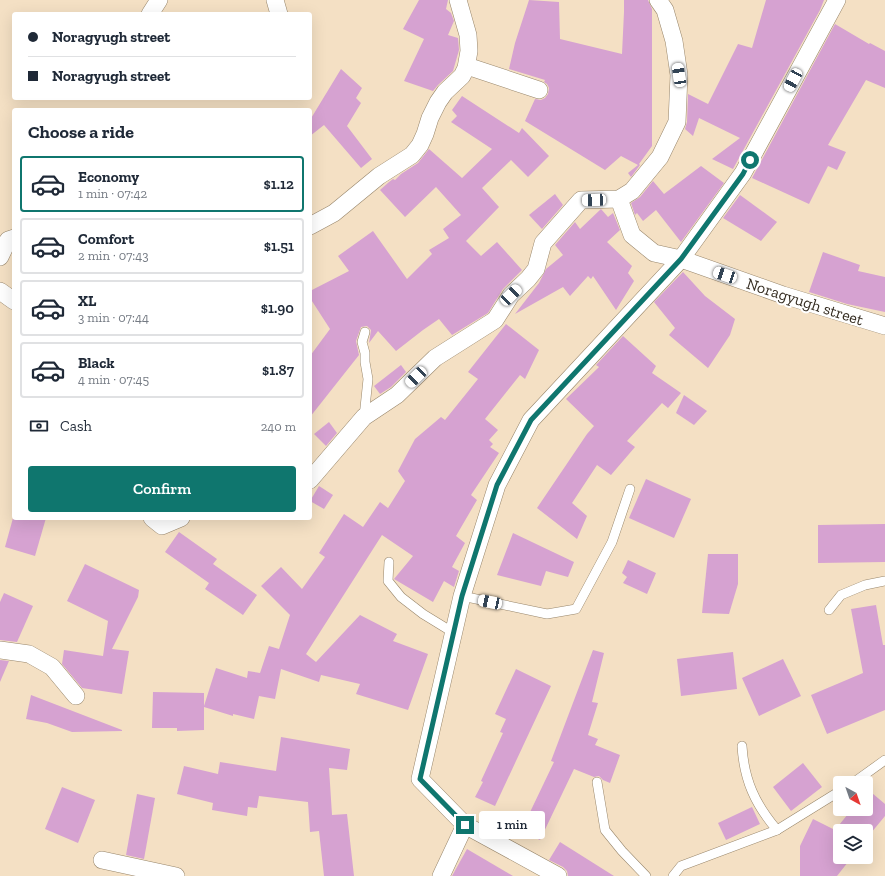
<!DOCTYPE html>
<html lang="en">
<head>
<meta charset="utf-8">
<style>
  body { margin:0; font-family:"Zilla Slab",serif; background:#f6f6f7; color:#1f2937; height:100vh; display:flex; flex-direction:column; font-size:15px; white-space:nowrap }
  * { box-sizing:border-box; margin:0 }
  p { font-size:13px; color:#747a83 }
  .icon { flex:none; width:22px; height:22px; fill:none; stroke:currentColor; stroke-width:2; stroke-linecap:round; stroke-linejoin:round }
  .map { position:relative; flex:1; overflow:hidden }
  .side { position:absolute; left:12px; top:108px; width:300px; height:412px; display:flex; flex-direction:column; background:#fff; border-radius:4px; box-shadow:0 4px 16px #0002 }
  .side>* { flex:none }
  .banner { position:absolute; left:12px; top:12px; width:300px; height:88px; border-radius:4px; box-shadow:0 4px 16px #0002; display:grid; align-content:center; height:88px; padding:0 16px; background:#fff }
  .needle { width:26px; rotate:140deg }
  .tools { position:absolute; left:833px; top:776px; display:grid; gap:8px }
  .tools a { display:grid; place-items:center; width:40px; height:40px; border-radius:4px; background:#fff; box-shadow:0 4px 16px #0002; font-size:20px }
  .end { position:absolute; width:18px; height:18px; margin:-9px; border:5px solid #0f766e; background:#fff; box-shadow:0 0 0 2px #fff }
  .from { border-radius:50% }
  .bubble { position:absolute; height:28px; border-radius:4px; background:#fff; box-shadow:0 4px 16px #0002; font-size:13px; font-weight:600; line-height:28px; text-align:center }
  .car { position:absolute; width:12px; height:24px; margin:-12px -6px; border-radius:5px; box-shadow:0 0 3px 1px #0007; background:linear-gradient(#fff 24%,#345 0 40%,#fff 0 76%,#345 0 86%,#fff 0) }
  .banner b { display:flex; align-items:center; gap:14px; height:38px; font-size:15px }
  .banner b+b { border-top:1px solid #e0e1e3 }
  .banner i { width:10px; height:10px; background:#1f2937 }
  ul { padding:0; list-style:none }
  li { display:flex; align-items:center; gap:12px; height:56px; margin:0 8px 6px; padding:0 8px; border:2px solid #e0e1e3; border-radius:4px }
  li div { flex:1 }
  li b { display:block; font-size:15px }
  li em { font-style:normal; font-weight:600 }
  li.active { border-color:#0f766e }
  li>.icon { width:36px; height:36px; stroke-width:1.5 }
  h2 { padding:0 16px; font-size:18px; line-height:48px }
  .pay { display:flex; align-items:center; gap:10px; height:44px; padding:0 16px; font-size:15px }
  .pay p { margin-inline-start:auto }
  .cta { display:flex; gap:8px; margin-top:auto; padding:8px 16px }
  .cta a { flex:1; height:46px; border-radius:4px; background:#0f766e; color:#fff; font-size:16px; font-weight:600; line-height:46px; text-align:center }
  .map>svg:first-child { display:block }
  .building { fill:#d6a2d1 }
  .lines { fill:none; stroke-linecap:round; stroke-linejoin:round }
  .lane-casing { stroke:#98866b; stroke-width:10 }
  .street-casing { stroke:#98866b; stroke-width:18 }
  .lane { stroke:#fff; stroke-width:9 }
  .street { stroke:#fff; stroke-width:17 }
  .route { stroke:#0f766e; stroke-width:5 }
  .labels { text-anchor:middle; stroke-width:4; stroke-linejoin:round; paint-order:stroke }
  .street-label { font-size:16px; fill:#352d22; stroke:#fff }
</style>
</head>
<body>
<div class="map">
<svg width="885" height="876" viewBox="0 0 885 876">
  <rect width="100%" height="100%" fill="#f4e0c4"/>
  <!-- building -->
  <g class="building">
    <path d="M 419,0 L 448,0 L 446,9 L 451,13 L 454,21 L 448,35 L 458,38 L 459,50 L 453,71 L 438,85 L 433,91 L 404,81 L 424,39 L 403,29 Z"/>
    <path d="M 529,0 L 559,2 L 560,39 L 622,54 L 624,12 L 624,0 L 648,0 L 652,9 L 652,146 L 639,164 L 640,165 L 631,177 L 628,173 L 638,165 L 621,156 L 605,170 L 525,121 L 535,99 L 541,100 L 545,98 L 548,94 L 549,88 L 547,84 L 544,82 L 545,80 L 509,69 L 515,43 Z"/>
    <path d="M 766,0 L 824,0 L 820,10 L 733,169 L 712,159 L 740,138 L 699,118 L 693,136 L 685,129 L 687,122 L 688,94 L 708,104 L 738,44 L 752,48 Z"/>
    <path d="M 835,24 L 869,44 L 870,43 L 885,51 L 885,88 L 866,80 L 828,145 L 846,152 L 837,170 L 828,166 L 809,204 L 752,178 Z"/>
    <path d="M 341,69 L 362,88 L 356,98 L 361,103 L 347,126 L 372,159 L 361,168 L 324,125 L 310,136 L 310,120 Z"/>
    <path d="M 462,96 L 519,133 L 522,128 L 549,156 L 528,177 L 511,160 L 482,188 L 499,207 L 466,241 L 481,256 L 497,242 L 522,270 L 503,289 L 488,313 L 452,335 L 439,319 L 423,330 L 396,351 L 378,331 L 369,343 L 371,330 L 367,326 L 361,327 L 356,341 L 359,355 L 310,417 L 310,356 L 330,329 L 310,298 L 310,291 L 349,271 L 338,256 L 373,231 L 407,279 L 432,254 L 429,250 L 449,238 L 443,229 L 461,215 L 436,187 L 405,217 L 380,190 L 389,182 L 393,179 L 395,180 L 401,174 L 418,163 L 429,149 L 462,178 L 492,149 L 451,122 L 457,116 L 452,110 Z"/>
    <path d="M 701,166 L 724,183 L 681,242 L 656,210 L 643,221 L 637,213 L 635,215 L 631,203 L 640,197 L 653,181 L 664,194 Z"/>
    <path d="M 555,194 L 563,205 L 542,229 L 529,215 Z"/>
    <path d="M 740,195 L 777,222 L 761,241 L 723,218 Z"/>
    <path d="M 601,209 L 608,217 L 613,213 L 620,230 L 607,242 L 632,266 L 628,273 L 634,281 L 616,310 L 593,276 L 591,279 L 588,276 L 570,296 L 563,287 L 515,314 L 539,283 L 546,269 L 563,255 L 555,245 L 575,222 L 580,229 Z"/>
    <path d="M 823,252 L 860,265 L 858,271 L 885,277 L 885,312 L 847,304 L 809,292 Z"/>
    <path d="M 683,272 L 705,296 L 735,319 L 730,335 L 708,368 L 669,335 L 675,328 L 654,302 Z"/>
    <path d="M 506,324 L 539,350 L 525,379 L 520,375 L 485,419 L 498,430 L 489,440 L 493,444 L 490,447 L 499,453 L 471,495 L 477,500 L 456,536 L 465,543 L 452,567 L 459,571 L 454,587 L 444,581 L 433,602 L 394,579 L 413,556 L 382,535 L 306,654 L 316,662 L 360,615 L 397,634 L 393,641 L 428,654 L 408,710 L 356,694 L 360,684 L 321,675 L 319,682 L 281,669 L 275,699 L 259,696 L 254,719 L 233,714 L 233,716 L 204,707 L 204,730 L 177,731 L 177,728 L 152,728 L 153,692 L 204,693 L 204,706 L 216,668 L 247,678 L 248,671 L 260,673 L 269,646 L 279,649 L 290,615 L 261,586 L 281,567 L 302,589 L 325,557 L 319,553 L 344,514 L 363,527 L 380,502 L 388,508 L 405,481 L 398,471 L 415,439 L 441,417 L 445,420 L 478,379 L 468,372 Z"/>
    <path d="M 623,336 L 656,366 L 652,373 L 681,393 L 668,408 L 662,403 L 627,441 L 635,447 L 611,475 L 597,465 L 572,503 L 587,516 L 577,539 L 537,508 L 587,434 L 594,426 L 566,399 L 599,367 L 596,365 Z"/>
    <path d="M 401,365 L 406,372 L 391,387 L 380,394 L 374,386 Z"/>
    <path d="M 684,395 L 707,411 L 694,425 L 676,413 Z"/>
    <path d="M 329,422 L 337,433 L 326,446 L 314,434 Z"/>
    <path d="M 646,479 L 691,499 L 674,538 L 629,518 Z"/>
    <path d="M 319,486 L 333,495 L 324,509 L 310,501 Z"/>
    <path d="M 13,518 L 46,518 L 35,556 L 5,547 Z"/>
    <path d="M 885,524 L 885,562 L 818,563 L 818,525 Z"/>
    <path d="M 179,532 L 217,559 L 213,564 L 257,595 L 243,615 L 205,589 L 209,583 L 165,552 Z"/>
    <path d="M 513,533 L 574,562 L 568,577 L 546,571 L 541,586 L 497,575 Z"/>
    <path d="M 708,554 L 738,554 L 738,584 L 729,614 L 702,613 Z"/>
    <path d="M 628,560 L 656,573 L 647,594 L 623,583 L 627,577 L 622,573 Z"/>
    <path d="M 85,564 L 139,590 L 138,597 L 112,649 L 129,651 L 122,694 L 82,688 L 62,664 L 64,650 L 103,656 L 108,621 L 67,601 Z"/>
    <path d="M 4,593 L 33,606 L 17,642 L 0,640 L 0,602 Z"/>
    <path d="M 876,605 L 883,645 L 885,645 L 885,710 L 827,734 L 811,695 L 863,673 L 851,609 Z"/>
    <path d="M 593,650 L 604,653 L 592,702 L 598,703 L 588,735 L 598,739 L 595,745 L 620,755 L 610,783 L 603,780 L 599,776 L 594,777 L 574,769 L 540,840 L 521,831 L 554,762 L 551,761 Z"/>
    <path d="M 733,652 L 737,689 L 681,696 L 677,659 Z"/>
    <path d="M 783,659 L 801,696 L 759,716 L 742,678 Z"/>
    <path d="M 0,660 L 9,661 L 0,682 Z"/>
    <path d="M 516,669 L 551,686 L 495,806 L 475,797 L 483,782 L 481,781 L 503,733 L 500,732 L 506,719 L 495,714 Z"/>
    <path d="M 31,695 L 122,730 L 122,731 L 72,732 L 47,723 L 26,719 Z"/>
    <path d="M 281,737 L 350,749 L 347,770 L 329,768 L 332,815 L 347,814 L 354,876 L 324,876 L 319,831 L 310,832 L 308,802 L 259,796 L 257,808 L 248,807 L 247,816 L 212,810 L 213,803 L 177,794 L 184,766 L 218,774 L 220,762 L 276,771 Z"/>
    <path d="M 803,763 L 822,787 L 791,811 L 773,787 Z"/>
    <path d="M 62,787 L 95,800 L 78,843 L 45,829 Z"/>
    <path d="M 866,788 L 885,804 L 885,816 L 866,839 L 866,831 L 840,831 L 840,857 L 852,857 L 837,876 L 800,876 L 800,846 L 813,819 L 835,830 L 852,809 L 866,809 Z"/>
    <path d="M 137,794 L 155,798 L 144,859 L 126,855 Z"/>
    <path d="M 752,807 L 760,824 L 726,840 L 718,823 Z"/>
    <path d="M 560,842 L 614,876 L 568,876 L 567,871 L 563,867 L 549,860 Z"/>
    <path d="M 467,849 L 513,876 L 452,876 Z"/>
  </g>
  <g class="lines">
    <!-- lane casing -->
    <g class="lane-casing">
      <g id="lane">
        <path d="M 364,417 L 368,379 L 365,362 L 365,353 L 362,342 L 365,332"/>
        <path d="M 389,562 L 388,581 L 401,597 L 423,614 L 454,633"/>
        <path d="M 462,596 L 547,614 L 576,609 L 612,542 L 630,489"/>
        <path d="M 829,610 L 841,595 L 865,585 L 885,581"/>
        <path d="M 742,746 C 744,780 755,804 777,830"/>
        <path d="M 597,782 L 605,830 L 622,851 L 646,876"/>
        <path d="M 853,783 L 885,760"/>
        <path d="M 673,876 L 681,866 L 777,830 L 840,791"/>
      </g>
    </g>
    <!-- street casing -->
    <g class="street-casing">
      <g id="street">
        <path d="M 275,0 L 279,14"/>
        <path d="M 150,14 L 159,0"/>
        <path d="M 467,66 L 539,90"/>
        <path d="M 619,199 L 632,235 L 654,253 L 681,259 L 783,295 L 885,326"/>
        <path d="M 310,226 L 334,213 L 379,176 L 412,155 L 420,145 L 425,134 L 430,118 L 438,102 L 445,92 L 462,76 L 466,68 L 469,51 L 468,35 L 458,0"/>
        <path d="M 0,257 L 8,240 L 14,238"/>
        <path d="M 0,291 L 14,301"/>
        <path d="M 310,480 L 364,417 L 397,395 L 435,358 L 495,320 L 511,295 L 528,279 L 536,269 L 543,243 L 581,200 L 619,199 L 632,191 L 660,157 L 677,122 L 679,75 L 674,41 L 665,10 L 658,0"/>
        <path d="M 152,518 L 162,526 L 181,518"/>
        <path d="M 0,650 L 29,654 L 52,667 L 76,696"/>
        <path d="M 102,860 L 176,876"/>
        <path d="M 441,876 L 465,825"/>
        <path d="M 558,876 L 465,825 L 420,779 L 462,596 L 497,485 L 531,420 L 681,259 L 743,173 L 837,0"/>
      </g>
    </g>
    <!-- lane -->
    <use href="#lane" class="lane"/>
    <!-- street -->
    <use href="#street" class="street"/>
  </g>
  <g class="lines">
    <!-- route -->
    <path class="route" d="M 465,825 L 420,779 L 462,596 L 497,485 L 531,420 L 681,259 L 743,174 L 750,160"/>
  </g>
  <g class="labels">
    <!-- street labels -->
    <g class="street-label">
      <text transform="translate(805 301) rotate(18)" y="6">Noragyugh street</text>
    </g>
  </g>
</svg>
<div class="tools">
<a><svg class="needle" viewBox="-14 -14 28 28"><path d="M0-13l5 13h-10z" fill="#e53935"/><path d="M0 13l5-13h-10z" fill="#747a83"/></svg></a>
<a><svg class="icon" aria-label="layers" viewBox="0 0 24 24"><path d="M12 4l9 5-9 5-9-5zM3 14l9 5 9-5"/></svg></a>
</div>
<i class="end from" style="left:750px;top:160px"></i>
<i class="end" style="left:465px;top:825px"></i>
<div class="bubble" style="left:479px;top:811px;width:66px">1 min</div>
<i class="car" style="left:679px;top:75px;rotate:351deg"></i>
<i class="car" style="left:793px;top:80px;rotate:208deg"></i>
<i class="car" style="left:594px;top:200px;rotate:268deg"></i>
<i class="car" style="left:725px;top:275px;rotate:289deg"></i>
<i class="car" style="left:511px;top:295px;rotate:46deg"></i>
<i class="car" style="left:416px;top:377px;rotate:226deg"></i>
<i class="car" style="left:490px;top:602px;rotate:282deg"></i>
<div class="banner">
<b><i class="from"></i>Noragyugh street</b>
<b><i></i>Noragyugh street</b>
</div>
<section class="side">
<h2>Choose a ride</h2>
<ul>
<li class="active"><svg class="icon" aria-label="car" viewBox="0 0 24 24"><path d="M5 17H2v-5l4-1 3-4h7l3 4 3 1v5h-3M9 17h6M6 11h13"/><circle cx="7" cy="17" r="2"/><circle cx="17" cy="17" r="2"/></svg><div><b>Economy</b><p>1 min · 07:42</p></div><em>$1.12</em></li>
<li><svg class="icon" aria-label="car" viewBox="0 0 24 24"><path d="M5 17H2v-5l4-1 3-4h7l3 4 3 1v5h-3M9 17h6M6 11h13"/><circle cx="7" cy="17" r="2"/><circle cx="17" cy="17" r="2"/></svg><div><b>Comfort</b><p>2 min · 07:43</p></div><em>$1.51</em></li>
<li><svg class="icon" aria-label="car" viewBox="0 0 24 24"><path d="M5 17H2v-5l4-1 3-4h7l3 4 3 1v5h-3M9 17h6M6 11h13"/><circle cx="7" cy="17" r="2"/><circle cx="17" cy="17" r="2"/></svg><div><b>XL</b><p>3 min · 07:44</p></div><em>$1.90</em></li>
<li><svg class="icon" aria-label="car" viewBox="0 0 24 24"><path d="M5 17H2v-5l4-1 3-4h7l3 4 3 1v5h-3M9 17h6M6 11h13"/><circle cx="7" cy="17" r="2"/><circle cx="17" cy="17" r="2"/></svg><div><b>Black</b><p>4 min · 07:45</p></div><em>$1.87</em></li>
</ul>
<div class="pay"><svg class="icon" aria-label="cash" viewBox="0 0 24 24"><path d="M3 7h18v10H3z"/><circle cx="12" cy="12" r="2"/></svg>Cash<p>240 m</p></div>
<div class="cta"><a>Confirm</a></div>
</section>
</div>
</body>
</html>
